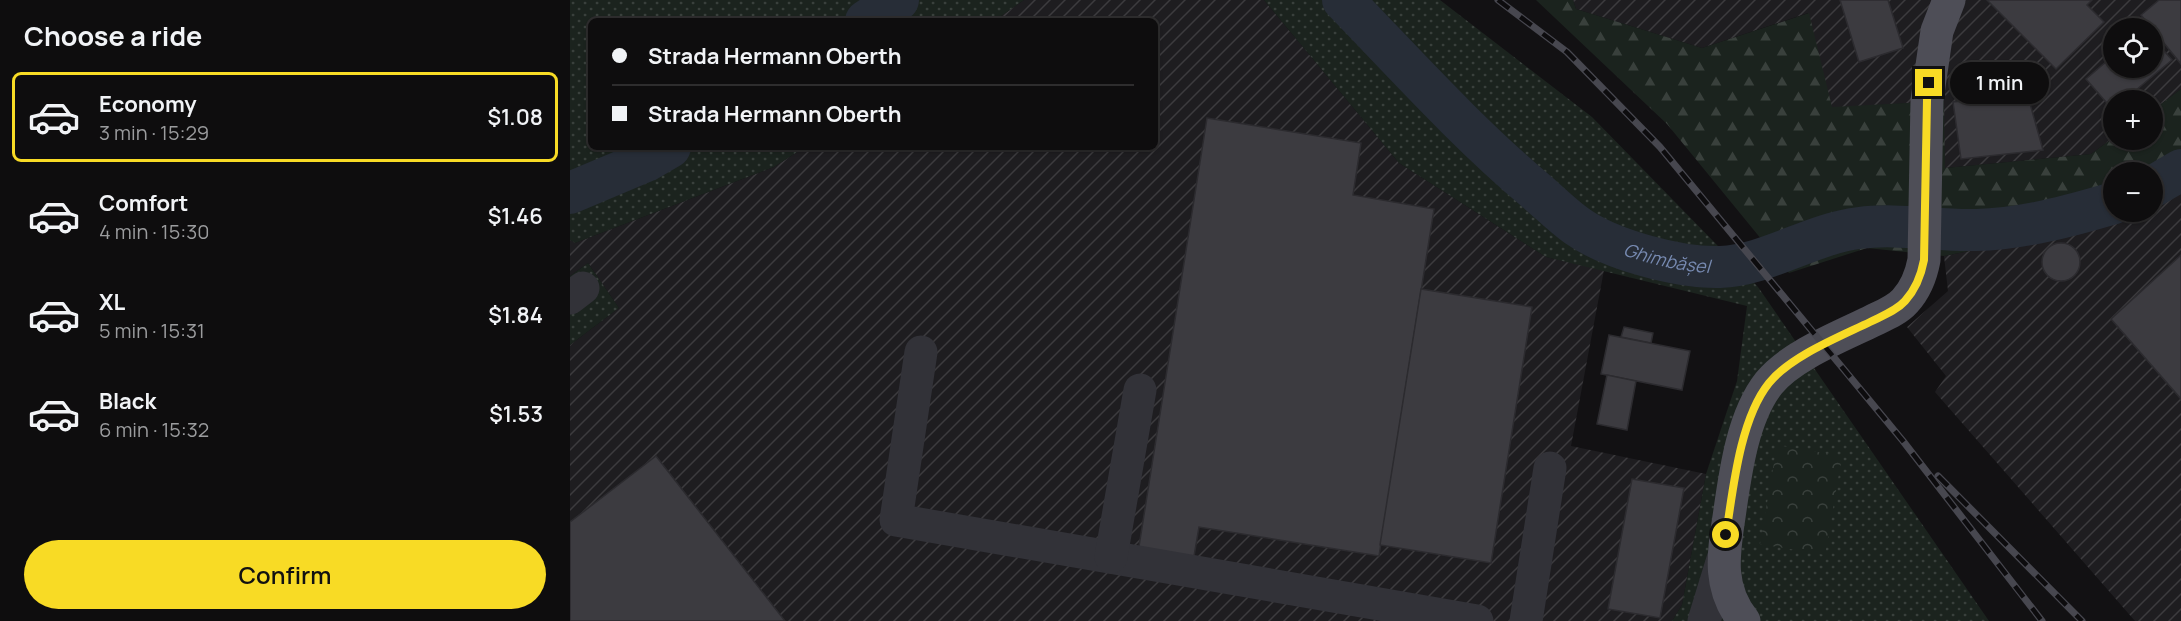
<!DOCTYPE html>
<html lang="en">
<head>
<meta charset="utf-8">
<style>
  body { margin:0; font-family:Manrope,sans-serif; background:#1c1b1c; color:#f1f3f6; height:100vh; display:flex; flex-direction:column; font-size:22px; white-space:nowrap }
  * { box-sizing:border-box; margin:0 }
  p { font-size:20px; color:#9b9c9e }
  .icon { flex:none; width:33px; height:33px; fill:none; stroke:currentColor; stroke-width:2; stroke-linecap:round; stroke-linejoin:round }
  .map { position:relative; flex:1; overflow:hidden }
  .drawer { display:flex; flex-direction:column; background:#0e0d0e; width:570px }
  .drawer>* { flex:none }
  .top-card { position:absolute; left:18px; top:18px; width:570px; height:132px; border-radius:9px; box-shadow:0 2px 4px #0004,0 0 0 2px #2e2d2e; display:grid; align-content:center; height:132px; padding:0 24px; background:#0e0d0e }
  .controls { position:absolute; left:1533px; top:18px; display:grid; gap:12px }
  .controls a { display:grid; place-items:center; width:60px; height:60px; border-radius:50%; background:#0e0d0e; box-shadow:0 2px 4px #0004,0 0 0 2px #2e2d2e; font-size:30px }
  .end { position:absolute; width:27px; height:27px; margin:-14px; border:8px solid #f8db25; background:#111; box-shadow:0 0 0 3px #111 }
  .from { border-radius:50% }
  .bubble { position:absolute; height:42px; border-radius:21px; background:#0e0d0e; box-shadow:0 2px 4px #0004,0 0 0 2px #2e2d2e; font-size:20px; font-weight:600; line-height:42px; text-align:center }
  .top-card b { display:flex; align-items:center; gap:21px; height:57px; font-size:22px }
  .top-card b+b { border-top:2px solid #2e2d2e }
  .top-card i { width:15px; height:15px; background:#f1f3f6 }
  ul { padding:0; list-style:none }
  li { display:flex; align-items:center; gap:18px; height:90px; margin:0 12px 9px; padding:0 12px; border:3px solid transparent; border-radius:9px }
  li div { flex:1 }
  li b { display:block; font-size:22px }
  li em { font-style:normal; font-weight:600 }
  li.on { border-color:#f8db25 }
  li>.icon { width:54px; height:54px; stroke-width:1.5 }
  h2 { padding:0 24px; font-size:27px; line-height:72px }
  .primary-button { display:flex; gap:12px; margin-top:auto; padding:12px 24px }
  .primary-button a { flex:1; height:69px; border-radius:36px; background:#f8db25; color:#111; font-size:24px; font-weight:600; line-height:69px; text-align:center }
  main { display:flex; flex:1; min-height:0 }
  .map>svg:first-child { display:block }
  .industrial { fill:url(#industrial-furrows); fill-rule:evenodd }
  .grass { fill:url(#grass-dots) }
  .forest { fill:url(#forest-firs) }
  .park { fill:url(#park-crowns) }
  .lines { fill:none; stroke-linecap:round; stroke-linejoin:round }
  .river { stroke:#272d37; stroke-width:42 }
  .building { fill:#3c3b40; stroke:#2c2b2f; stroke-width:1.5 }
  .minor { stroke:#323238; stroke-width:33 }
  .major { stroke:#4e4e57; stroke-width:33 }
  .rail-casing { stroke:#47474f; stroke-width:7 }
  .rail { stroke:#0d0c0e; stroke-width:4.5; stroke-dasharray:14; stroke-linecap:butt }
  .route { stroke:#f8db25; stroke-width:8 }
  .labels { text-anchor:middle; stroke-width:4.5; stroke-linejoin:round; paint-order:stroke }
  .water-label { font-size:18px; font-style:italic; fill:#778ab1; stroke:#0d0c0e }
</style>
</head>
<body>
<main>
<section class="drawer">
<h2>Choose a ride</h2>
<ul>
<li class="on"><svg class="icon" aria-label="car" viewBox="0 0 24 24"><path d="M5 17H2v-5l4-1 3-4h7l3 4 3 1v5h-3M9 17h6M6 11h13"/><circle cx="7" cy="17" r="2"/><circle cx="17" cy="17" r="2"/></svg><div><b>Economy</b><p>3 min · 15:29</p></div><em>$1.08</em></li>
<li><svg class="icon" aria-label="car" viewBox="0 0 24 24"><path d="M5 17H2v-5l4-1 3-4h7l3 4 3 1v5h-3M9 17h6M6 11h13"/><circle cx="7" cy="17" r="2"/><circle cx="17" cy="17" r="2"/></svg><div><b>Comfort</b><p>4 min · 15:30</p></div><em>$1.46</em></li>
<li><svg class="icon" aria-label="car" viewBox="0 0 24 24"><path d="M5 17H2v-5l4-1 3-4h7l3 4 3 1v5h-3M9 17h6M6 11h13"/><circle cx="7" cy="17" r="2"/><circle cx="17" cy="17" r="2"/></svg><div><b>XL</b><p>5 min · 15:31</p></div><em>$1.84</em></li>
<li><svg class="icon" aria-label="car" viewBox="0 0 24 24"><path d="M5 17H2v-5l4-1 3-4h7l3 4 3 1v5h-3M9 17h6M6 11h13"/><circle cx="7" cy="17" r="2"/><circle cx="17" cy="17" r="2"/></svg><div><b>Black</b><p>6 min · 15:32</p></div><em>$1.53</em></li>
</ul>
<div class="primary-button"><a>Confirm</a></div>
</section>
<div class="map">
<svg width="1611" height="621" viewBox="0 0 1611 621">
  <defs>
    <pattern id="industrial-furrows" width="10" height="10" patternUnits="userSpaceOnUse" patternTransform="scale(1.5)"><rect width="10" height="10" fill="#1e1d20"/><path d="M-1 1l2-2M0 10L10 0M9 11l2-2" fill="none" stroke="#3c3b3e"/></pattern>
    <pattern id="grass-dots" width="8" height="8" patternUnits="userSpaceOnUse" patternTransform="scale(1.5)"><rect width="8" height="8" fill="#1b231e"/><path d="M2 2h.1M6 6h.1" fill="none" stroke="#39403c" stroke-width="1.8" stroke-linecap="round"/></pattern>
    <pattern id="forest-firs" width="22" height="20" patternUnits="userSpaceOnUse" patternTransform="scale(1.5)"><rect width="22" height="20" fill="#1b231e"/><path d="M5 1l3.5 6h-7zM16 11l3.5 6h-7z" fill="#39403c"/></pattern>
    <pattern id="park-crowns" width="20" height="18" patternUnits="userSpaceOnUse" patternTransform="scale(1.5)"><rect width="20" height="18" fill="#1b231e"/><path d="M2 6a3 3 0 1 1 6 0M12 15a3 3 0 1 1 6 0" fill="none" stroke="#39403c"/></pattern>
  </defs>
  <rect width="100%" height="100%" fill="#121113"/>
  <!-- industrial -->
  <g class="industrial">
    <path d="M 454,0 L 694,0 L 829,163 L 976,257 L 1034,270 L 1001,446 L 1136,474 L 1112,605 L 1102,621 L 0,621 L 0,345 L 49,308 L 18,263 L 0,276 L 0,240 L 5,243 L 204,167 L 235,147 L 585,147 L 585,21 L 424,21 Z"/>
    <path d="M 1003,0 L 1611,0 L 1611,89 L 1583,110 L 1582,100 L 1544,100 L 1543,138 L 1521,154 L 1375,168 L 1373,101 L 1261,108 L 1238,13 L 1132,48 L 1006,9 ZM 1544,28 L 1582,28 L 1582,68 L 1544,68 Z"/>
    <path d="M 1611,193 L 1611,621 L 1565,621 L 1365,392 L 1376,376 L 1337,327 L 1378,291 L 1374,256 L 1552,221 L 1572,212 L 1582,212 L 1583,206 Z"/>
  </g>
  <!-- grass -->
  <g class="grass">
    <path d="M 0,0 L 454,0 L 424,21 L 21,21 L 21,147 L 235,147 L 204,167 L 5,243 L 0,240 Z"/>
    <path d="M 694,0 L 870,0 L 1022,117 L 1188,287 L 1419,621 L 1102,621 L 1112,605 L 1136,474 L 1167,381 L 1177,306 L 976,257 L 829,163 Z"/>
    <path d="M 18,263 L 49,308 L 0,345 L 0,276 Z"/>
  </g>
  <!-- forest -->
  <path class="forest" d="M 966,0 L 1003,0 L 1006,9 L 1132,48 L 1239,13 L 1262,107 L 1374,101 L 1375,168 L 1521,154 L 1543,138 L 1582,140 L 1583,110 L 1611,89 L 1611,193 L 1583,206 L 1582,172 L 1544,172 L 1544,212 L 1572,212 L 1552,221 L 1374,256 L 1297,248 L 1219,273 L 1097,124 Z"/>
  <!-- park -->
  <path class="park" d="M 1207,445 L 1272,456 L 1255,555 L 1190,544 Z"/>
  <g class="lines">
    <!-- river -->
    <g class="river">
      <path id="s1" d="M 773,0 C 836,65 897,133 966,191 C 980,203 993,216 1007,226 C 1041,250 1109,268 1150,267 C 1198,265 1240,234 1289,228 C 1327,223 1367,231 1406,230 C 1452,229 1500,216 1544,203"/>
      <path d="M 296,21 L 328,0"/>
      <path d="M 1582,187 L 1611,170"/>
      <path d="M 0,193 L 76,161 L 100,147"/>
    </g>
  </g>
  <!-- building -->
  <g class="building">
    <path d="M 1270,0 L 1318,0 L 1333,48 L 1289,62 Z"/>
    <path d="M 1417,0 L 1522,0 L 1517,5 L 1534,22 L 1486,69 Z"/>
    <path d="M 1589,0 L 1611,0 L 1611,64 L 1571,15 Z"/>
    <path d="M 1582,37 L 1602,60 L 1554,100 L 1544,100 L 1543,110 L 1516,79 L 1544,55 L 1544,68 L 1582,68 Z"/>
    <circle cx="1401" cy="76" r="12"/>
    <path d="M 1457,93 L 1473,150 L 1391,159 L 1383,102 Z"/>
    <path d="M 637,118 L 791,143 L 783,195 L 864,209 L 809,556 L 629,527 L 622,568 L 567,559 Z"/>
    <circle cx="1491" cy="262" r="19"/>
    <path d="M 1611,255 L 1611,399 L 1541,319 Z"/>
    <path d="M 851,289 L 962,307 L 921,563 L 810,545 Z"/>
    <path d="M 1054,327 L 1083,333 L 1081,343 L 1051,337 Z"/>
    <path d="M 1039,335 L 1120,351 L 1112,390 L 1031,374 Z"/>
    <path d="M 1037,375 L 1066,381 L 1057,430 L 1027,424 Z"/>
    <path d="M 86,456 L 215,621 L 0,621 L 0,522 Z"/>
    <path d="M 1062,479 L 1114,488 L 1090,618 L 1038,609 Z"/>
  </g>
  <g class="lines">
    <!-- minor -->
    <g class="minor">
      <path d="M 0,298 L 13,288"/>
      <path d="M 351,352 L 326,520 L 907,621"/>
      <path d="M 541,557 L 570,390"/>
      <path d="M 956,621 L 980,468"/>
      <path d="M 1134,621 L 1153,559"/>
    </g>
    <!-- major -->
    <path class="major" d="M 1174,621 C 1148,588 1153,556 1159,517 C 1165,475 1172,417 1199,383 C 1221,356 1269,337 1300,322 C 1312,316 1326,311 1335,301 C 1346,289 1351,276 1354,260 L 1357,100 L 1367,31 L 1379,0"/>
    <!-- rail casing -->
    <g class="rail-casing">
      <g id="rail">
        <path d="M 928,0 L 997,52 L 1090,147 L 1333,441 L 1472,621"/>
        <path d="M 1368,476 L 1512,621"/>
      </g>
    </g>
    <!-- rail -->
    <use href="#rail" class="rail"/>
  </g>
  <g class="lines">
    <!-- route -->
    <path class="route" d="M 1156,535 C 1163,489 1170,419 1199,383 C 1221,356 1269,337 1300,322 C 1312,316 1326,311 1335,301 C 1346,289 1351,276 1354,260 L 1357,100 L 1359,83"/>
  </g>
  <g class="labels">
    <!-- water labels -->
    <g class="water-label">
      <text dy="6" stroke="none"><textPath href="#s1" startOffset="422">Ghimbășel</textPath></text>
    </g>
  </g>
</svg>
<div class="controls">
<a><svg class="icon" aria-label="locate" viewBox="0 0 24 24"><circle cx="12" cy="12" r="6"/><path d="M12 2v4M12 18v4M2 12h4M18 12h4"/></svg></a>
<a>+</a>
<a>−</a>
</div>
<i class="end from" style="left:1156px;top:535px"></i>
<i class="end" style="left:1359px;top:83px"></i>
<div class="bubble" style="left:1380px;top:62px;width:99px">1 min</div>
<div class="top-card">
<b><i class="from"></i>Strada Hermann Oberth</b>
<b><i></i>Strada Hermann Oberth</b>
</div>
</div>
</main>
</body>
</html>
